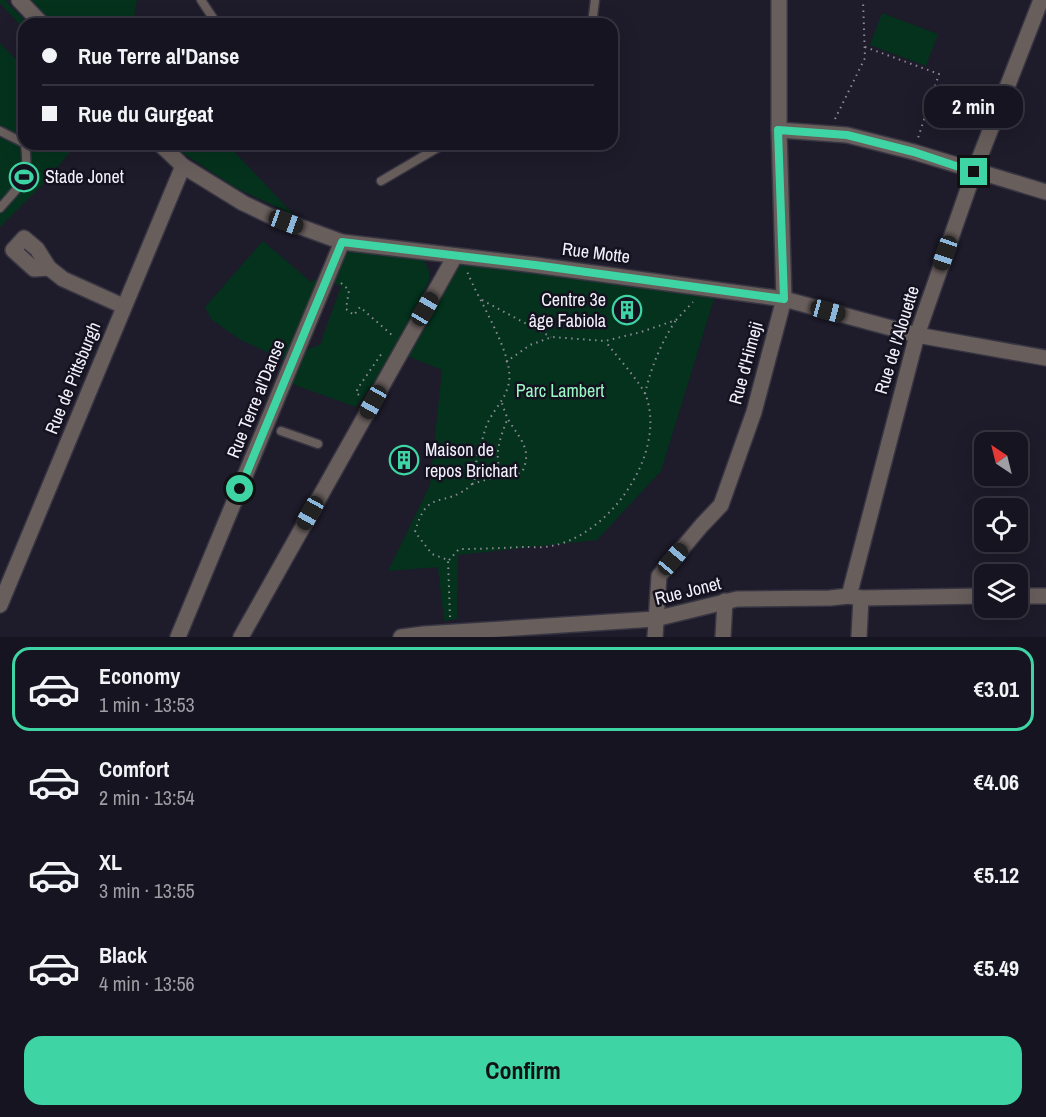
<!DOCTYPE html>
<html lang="en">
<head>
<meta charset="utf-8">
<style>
  body { margin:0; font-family:"Archivo Narrow",sans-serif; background:#23212d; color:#f1f3f6; height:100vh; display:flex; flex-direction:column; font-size:22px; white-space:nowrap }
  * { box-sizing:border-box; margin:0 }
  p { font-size:20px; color:#9e9ea5 }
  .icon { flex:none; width:33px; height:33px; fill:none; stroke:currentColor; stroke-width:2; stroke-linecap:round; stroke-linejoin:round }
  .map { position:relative; height:637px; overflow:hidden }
  .side { display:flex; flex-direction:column; background:#161420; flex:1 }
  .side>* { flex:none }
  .banner { position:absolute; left:18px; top:18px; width:600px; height:132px; border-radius:18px; box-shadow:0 6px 24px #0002,0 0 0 2px #35333e; display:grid; align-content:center; height:132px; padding:0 24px; background:#161420 }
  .needle { width:39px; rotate:325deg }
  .controls { position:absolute; left:974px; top:432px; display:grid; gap:12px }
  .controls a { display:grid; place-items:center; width:54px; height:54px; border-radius:12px; background:#161420; box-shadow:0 6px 24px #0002,0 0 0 2px #35333e; font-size:30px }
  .end { position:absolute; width:27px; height:27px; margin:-14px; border:8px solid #3ed4a3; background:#111; box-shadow:0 0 0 3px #111 }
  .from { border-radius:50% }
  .bubble { position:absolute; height:42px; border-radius:18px; background:#161420; box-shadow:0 6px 24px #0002,0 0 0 2px #35333e; font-size:20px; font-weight:700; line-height:42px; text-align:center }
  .car { position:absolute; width:18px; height:36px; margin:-18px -9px; border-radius:8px; box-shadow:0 0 4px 2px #0007; background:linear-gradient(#222 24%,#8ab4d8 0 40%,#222 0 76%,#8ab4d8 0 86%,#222 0) }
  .banner b { display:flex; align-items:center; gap:21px; height:57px; font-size:22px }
  .banner b+b { border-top:2px solid #35333e }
  .banner i { width:15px; height:15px; background:#f1f3f6 }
  ul { padding:10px 0 0; list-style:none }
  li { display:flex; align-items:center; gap:18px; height:84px; margin:0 12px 9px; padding:0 12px; border:3px solid transparent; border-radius:18px }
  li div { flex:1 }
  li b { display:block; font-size:22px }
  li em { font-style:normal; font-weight:700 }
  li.on { border-color:#3ed4a3 }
  li>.icon { width:54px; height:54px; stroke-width:1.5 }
  .button { display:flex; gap:12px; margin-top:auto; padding:12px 24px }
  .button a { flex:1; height:69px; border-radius:18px; background:#3ed4a3; color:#111; font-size:24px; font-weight:700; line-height:69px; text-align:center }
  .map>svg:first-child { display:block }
  .green { fill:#04321d }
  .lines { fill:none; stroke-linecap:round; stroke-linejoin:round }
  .service-casing { stroke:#383543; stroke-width:11 }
  .minor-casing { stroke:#383543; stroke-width:18 }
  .path { stroke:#8c8a96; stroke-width:2; stroke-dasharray:1.5 4.5; stroke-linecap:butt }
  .service { stroke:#685e5c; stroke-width:8 }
  .minor { stroke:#685e5c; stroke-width:15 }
  .route { stroke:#3ed4a3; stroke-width:8 }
  .labels { text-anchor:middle; stroke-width:5; stroke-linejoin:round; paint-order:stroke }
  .poi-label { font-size:18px; fill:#f3f2fc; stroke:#151220; text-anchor:start }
  .street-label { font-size:18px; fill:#f3f2fc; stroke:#151220 }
  .park-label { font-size:18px; fill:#9bf9c5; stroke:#151220 }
</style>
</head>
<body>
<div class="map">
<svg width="1046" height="637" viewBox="0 0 1046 637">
  <rect width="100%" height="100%" fill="#1e1b2a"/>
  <!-- green -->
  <g class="green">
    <path d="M 0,0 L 5,0 L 28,24 L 24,24 L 24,29 L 0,3 Z"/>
    <path d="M 31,0 L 137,0 L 133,22 L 134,24 L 54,24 Z"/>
    <path d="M 882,13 L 938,34 L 926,66 L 870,45 Z"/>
    <path d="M 0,43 L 24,68 L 24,144 L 77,144 L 42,185 L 0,227 Z"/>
    <path d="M 169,144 L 227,144 L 294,215 L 236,188 Z"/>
    <path d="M 263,241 L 311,282 L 315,279 L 317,280 L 290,352 L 284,360 L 239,339 L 212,320 L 205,307 Z"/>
    <path d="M 345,248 L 424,260 L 429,271 L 429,281 L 389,362 L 356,407 L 295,385 L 283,384 L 302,351 L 320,345 L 341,286 L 329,282 Z"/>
    <path d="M 455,256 L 717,289 L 661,471 L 597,540 L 458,555 L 457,619 L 444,621 L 438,567 L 388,571 L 430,485 L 442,370 L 400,353 Z"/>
  </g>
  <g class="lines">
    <!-- service casing -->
    <g class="service-casing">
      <g id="service">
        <path d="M 201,0 L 217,24"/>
        <path d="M 592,24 L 595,0"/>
        <path d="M 0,131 L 24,143"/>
        <path d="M 381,181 L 444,144"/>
        <path d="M 0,208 C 22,183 30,179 25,144"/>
        <path d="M 281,431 L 318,444"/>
      </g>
    </g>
    <!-- minor casing -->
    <g class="minor-casing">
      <g id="minor">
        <path d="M 19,0 L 42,24"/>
        <path d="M 779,130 L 847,135 L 914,152 L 1046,192"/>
        <path d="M 160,144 L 183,166 L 243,203 L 268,215 L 342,242 L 535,265 L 784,299 L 917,335 L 1046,358"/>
        <path d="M 24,238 L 37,249 L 49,268 L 34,269 L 13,250 Z"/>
        <path d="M 49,268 L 63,279 L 123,306"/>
        <path d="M 849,596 L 917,335 L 974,172 L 1041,0"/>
        <path d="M 1017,596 L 1046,596"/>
        <path d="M 0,605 L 183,166"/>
        <path d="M 178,637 L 342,242"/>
        <path d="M 241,637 L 455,256"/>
        <path d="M 401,637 L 424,634 L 655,619 L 737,599 L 830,598 L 849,596 L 861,598 L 984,596"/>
        <path d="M 655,637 L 659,576 L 702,525 L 721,505 L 754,412 L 784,299 L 779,130 L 779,0"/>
        <path d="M 723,637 L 725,601"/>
        <path d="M 859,637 L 861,598"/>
      </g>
    </g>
    <!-- path -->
    <g class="path">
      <path d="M 865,47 L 939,74 L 918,138"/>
      <path d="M 835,119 L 865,58 L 863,0"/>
      <path d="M 341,283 L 349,290 L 346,309 L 354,315 L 360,307 L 393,336"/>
      <path d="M 482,300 L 551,337"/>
      <path d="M 506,362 L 530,345 L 552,337 L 605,341 L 641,332 L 676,320 L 693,302"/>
      <path d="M 645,394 C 651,367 661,343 676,320"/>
      <path d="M 359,395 L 356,393 L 358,388 L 382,353"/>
      <path d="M 502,475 C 493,455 500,439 507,420"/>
      <path d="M 472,484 L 502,475 L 513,476 L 522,472 C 533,450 520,439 509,421 C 506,416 504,409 502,403"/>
      <path d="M 449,560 L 459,549 C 481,549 502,548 524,547 C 532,547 542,548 551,546 C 609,536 667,454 646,396 C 641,383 615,354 605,341"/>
      <path d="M 450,617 L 448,560 L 432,554 L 415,532 C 427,487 443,509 470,486 C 479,478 475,466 477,456 C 479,448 482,441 484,434 C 488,413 506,402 509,382 C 514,354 477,298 467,271"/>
    </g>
    <!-- service -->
    <use href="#service" class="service"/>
    <!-- minor -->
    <use href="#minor" class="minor"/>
  </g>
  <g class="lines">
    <!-- route -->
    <path class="route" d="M 240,489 L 342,242 L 535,265 L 784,299 L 778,130 L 847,135 L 914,152 L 974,172"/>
  </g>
  <!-- icons -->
  <defs>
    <g id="stadium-ring" transform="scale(1.5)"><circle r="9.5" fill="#151220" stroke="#3ed4a3" stroke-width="1.5"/><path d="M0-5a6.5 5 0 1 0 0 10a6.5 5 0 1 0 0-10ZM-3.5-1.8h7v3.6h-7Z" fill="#3ed4a3"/></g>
    <g id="building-ring" transform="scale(1.5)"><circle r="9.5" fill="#151220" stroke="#3ed4a3" stroke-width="1.5"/><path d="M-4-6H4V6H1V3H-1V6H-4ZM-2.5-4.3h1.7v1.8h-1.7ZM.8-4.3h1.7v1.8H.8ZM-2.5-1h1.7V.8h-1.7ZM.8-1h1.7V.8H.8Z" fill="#3ed4a3"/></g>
  </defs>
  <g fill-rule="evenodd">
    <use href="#stadium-ring" x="24" y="177"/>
    <use href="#building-ring" x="627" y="310"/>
    <use href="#building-ring" x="404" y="460"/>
  </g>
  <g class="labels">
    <!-- poi labels -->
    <g class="poi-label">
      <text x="45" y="183">Stade Jonet</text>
      <text x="606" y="306" text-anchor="end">Centre 3e<tspan x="606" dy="21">âge Fabiola</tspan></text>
      <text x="425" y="456">Maison de<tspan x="425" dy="21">repos Brichart</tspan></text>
    </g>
    <!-- street labels -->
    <g class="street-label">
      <text transform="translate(596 253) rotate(7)" y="6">Rue Motte</text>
      <text transform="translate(897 340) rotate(-73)" y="6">Rue de l'Alouette</text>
      <text transform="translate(746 363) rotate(-75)" y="6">Rue d'Himeji</text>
      <text transform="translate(73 378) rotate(-68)" y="6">Rue de Pittsburgh</text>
      <text transform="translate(256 399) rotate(-68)" y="6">Rue Terre al'Danse</text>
      <text transform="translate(688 591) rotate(-14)" y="6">Rue Jonet</text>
    </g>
    <!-- park labels -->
    <g class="park-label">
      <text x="560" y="397">Parc Lambert</text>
    </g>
  </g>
</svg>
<div class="controls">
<a><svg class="needle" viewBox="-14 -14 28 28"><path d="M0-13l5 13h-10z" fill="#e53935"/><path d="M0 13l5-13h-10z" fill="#9e9ea5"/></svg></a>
<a><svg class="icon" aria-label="locate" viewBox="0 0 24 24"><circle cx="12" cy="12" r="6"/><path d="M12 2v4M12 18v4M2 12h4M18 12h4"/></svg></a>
<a><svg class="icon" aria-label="layers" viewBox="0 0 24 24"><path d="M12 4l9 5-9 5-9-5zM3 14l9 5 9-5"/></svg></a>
</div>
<i class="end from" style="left:240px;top:489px"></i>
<i class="end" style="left:974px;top:172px"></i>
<div class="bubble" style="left:924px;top:86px;width:99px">2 min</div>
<i class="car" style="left:286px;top:222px;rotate:110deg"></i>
<i class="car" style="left:945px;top:253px;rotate:199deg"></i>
<i class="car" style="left:425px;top:309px;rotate:30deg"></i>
<i class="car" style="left:828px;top:311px;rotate:105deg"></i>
<i class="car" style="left:373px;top:402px;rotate:209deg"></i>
<i class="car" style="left:310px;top:513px;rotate:209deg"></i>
<i class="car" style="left:673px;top:559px;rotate:40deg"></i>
<div class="banner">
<b><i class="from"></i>Rue Terre al'Danse</b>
<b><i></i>Rue du Gurgeat</b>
</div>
</div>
<section class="side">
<ul>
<li class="on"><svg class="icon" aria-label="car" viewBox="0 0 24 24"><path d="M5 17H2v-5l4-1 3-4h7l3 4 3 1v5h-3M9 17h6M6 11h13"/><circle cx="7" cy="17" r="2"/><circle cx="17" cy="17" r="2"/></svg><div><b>Economy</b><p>1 min · 13:53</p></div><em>€3.01</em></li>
<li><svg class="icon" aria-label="car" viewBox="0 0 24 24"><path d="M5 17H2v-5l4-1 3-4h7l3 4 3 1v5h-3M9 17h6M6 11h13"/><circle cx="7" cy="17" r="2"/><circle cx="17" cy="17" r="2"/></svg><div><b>Comfort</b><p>2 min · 13:54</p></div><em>€4.06</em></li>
<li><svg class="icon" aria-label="car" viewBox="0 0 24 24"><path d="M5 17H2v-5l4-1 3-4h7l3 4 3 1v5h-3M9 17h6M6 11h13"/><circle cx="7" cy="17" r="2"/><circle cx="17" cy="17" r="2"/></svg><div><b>XL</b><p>3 min · 13:55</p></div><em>€5.12</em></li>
<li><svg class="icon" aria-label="car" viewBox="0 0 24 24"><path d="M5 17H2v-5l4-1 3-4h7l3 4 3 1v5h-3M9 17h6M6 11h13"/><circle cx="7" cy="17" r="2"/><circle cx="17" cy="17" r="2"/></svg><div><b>Black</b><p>4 min · 13:56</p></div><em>€5.49</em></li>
</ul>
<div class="button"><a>Confirm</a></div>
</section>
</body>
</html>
